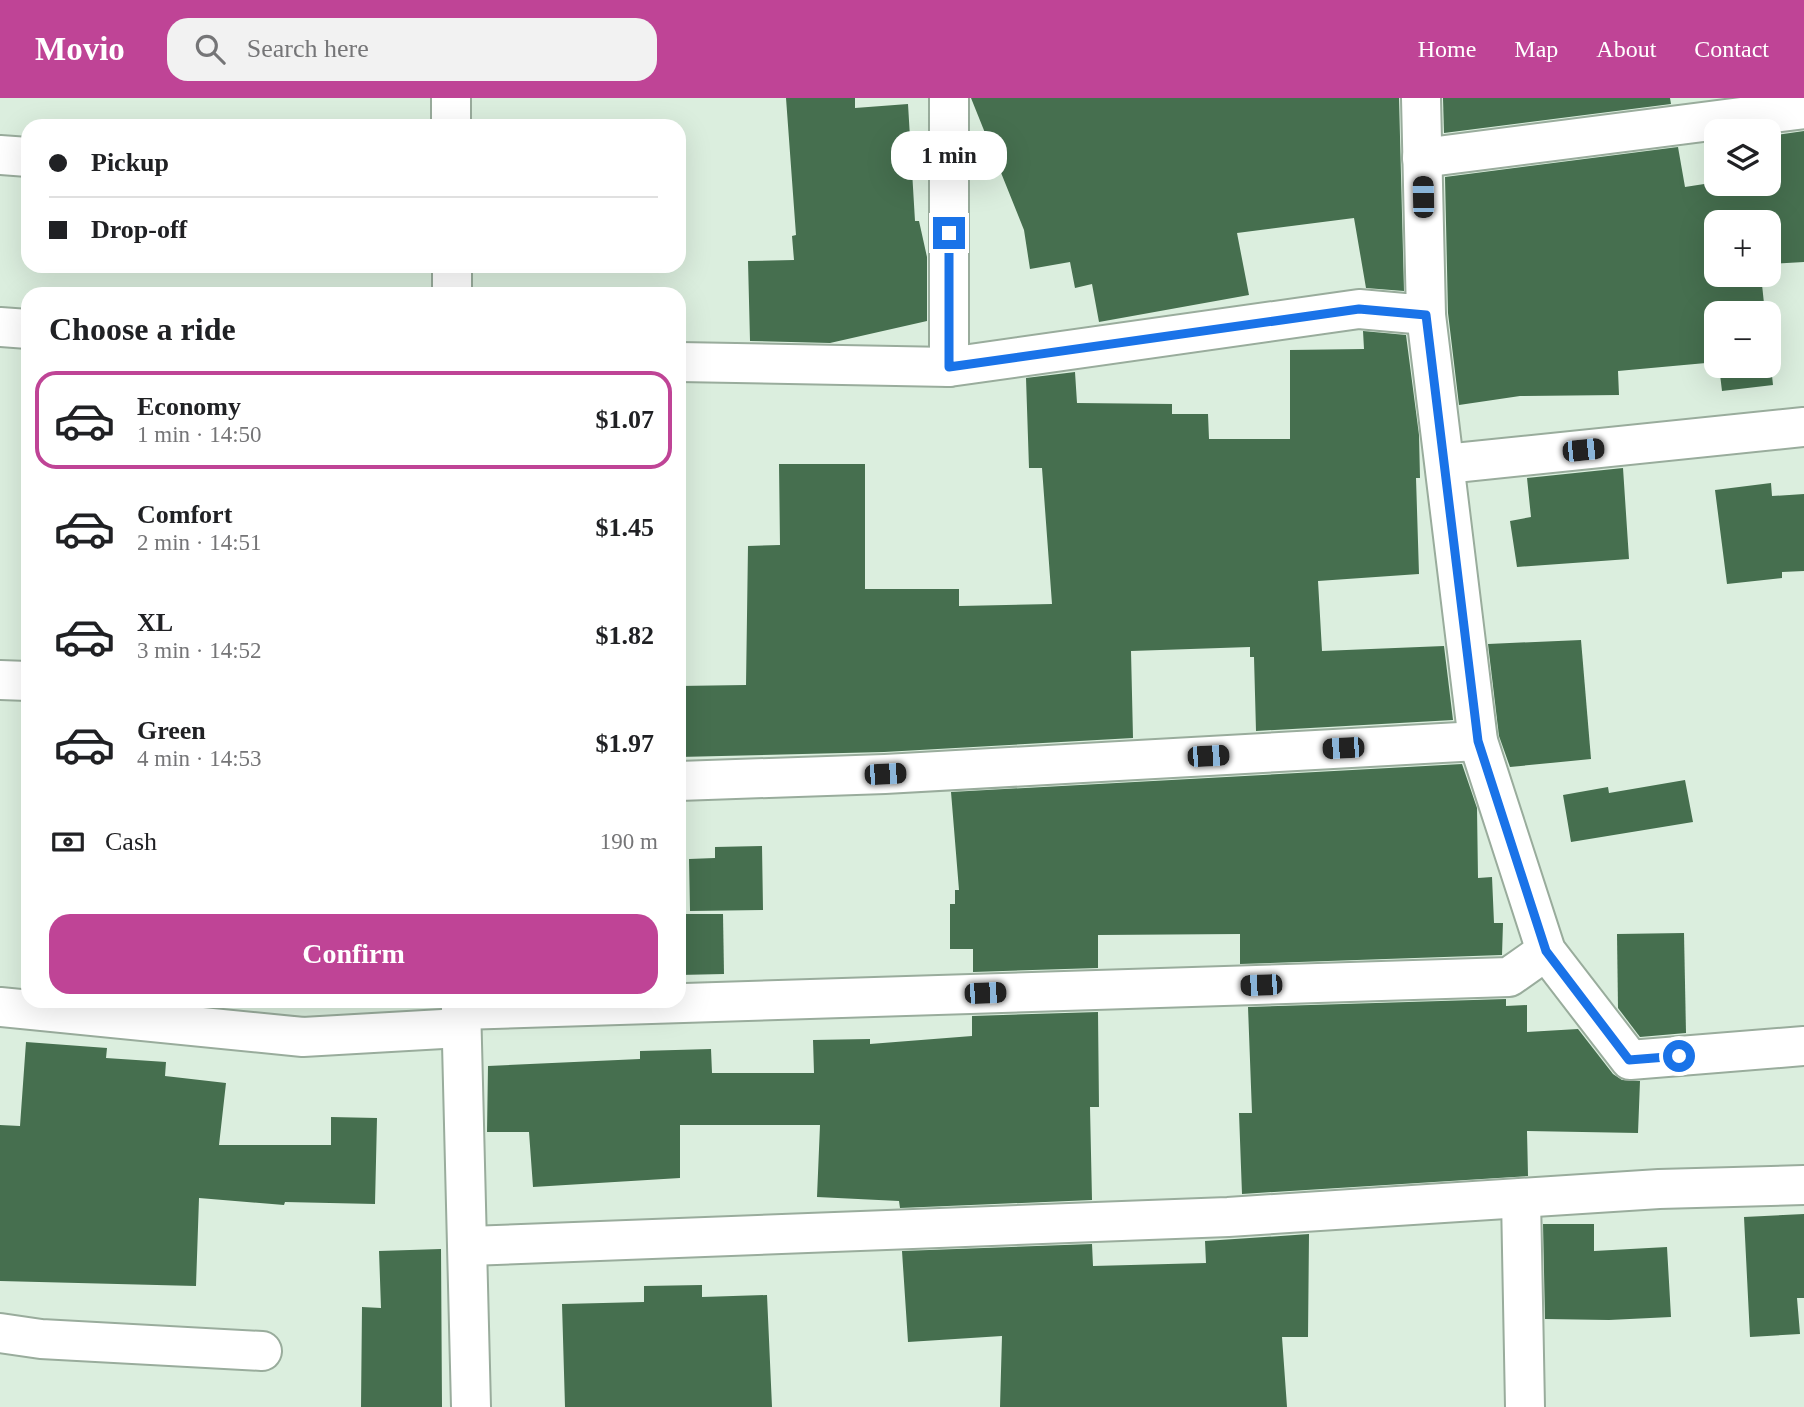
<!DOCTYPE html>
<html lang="en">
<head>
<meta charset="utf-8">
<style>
  body { margin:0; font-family:"Times New Roman",serif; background:#f2f2f2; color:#202124; height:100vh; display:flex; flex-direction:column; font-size:26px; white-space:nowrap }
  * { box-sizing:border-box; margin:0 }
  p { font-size:23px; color:#757577 }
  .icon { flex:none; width:38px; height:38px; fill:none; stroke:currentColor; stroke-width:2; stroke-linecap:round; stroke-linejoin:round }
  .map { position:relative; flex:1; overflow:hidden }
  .sheet { position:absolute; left:21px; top:189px; width:665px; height:721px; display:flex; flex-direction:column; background:#fff; border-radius:21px; box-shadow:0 7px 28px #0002 }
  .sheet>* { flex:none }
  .banner { position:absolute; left:21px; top:21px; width:665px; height:154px; border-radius:21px; box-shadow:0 7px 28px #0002; display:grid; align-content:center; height:154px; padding:0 28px; background:#fff }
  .tools { position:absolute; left:1704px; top:21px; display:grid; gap:14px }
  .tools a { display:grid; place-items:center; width:77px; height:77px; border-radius:14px; background:#fff; box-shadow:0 7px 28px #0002; font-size:35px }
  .end { position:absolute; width:32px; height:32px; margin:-16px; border:9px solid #1a73e8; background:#fff; box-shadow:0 0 0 4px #fff }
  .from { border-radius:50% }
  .bubble { position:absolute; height:49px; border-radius:21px; background:#fff; box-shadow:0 7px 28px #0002; font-size:23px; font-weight:800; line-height:49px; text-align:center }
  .car { position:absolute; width:21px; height:42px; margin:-21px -10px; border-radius:9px; box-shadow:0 0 5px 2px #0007; background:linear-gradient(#222 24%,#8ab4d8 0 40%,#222 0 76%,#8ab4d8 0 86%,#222 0) }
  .banner b { display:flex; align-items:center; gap:24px; height:66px; font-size:26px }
  .banner b+b { border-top:2px solid #e0e0e0 }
  .banner i { width:18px; height:18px; background:#202124 }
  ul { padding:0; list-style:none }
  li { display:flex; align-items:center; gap:21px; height:98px; margin:0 14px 10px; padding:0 14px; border:4px solid transparent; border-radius:21px }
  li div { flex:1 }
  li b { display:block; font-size:26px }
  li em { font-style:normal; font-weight:800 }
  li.selected { border-color:#bf4496 }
  li>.icon { width:63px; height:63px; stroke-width:1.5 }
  h2 { padding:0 28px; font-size:32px; line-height:84px }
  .pay { display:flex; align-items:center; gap:18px; height:77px; padding:0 28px; font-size:26px }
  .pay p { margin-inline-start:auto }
  .primary-button { display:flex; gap:14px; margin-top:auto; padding:14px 28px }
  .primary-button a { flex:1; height:80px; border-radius:21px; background:#bf4496; color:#fff; font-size:28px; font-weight:800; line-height:80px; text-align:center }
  header { display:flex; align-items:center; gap:42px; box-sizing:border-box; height:98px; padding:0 35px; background:#bf4496; color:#fff }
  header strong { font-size:33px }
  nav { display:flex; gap:38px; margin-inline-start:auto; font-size:24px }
  .search { width:490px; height:63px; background:#f2f2f2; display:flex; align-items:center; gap:18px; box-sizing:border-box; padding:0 24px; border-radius:21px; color:#757577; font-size:26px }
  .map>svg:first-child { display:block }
  .building { fill:#466f4f }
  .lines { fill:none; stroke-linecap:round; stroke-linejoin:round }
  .minor-casing { stroke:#99ac9c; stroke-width:42 }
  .minor { stroke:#fff; stroke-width:38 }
  .route { stroke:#1a73e8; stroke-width:9 }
</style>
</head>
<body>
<header>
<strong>Movio</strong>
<div class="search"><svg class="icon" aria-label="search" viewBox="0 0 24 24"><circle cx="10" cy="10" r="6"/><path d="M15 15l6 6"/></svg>Search here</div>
<nav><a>Home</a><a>Map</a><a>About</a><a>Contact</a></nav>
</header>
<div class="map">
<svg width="1804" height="1309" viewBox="0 0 1804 1309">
  <rect width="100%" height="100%" fill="#dbeede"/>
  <!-- building -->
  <g class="building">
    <path d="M 786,0 L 855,0 L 855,10 L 908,6 L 915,123 L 919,123 L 927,159 L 927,223 L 830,245 L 750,243 L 748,163 L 794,162 L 792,138 L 796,137 Z"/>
    <path d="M 971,0 L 1399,0 L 1404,193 L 1366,190 L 1354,120 L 1237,135 L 1249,197 L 1099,224 L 1092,186 L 1075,190 L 1070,164 L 1030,171 L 1024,132 Z"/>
    <path d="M 1443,0 L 1670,0 L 1671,6 L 1444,35 Z"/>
    <path d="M 1804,33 L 1804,164 L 1769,166 L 1769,124 L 1717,124 L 1717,177 L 1761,177 L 1765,215 L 1717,215 L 1717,264 L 1618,273 L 1619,297 L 1520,298 L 1459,307 L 1448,215 L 1445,79 L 1678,49 L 1685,89 L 1717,84 L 1769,86 L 1769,38 Z"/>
    <path d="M 1363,233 L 1406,237 L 1419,337 L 1420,380 L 1416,380 L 1419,476 L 1318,483 L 1322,553 L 1444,548 L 1453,622 L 1256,633 L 1254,559 L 1250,559 L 1250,549 L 1131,553 L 1133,640 L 884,654 L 679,659 L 679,588 L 746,587 L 748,448 L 780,447 L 779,366 L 865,366 L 865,491 L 959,491 L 959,508 L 1052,506 L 1042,370 L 1029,370 L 1026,280 L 1075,274 L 1077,305 L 1172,306 L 1172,316 L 1208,316 L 1209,341 L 1290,341 L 1290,252 L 1364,251 Z"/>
    <path d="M 1769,249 L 1773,287 L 1722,293 L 1719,268 L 1769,268 Z"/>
    <path d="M 1623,370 L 1629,461 L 1517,469 L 1510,423 L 1531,419 L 1527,380 Z"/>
    <path d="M 1771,385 L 1772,398 L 1804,396 L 1804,473 L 1782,474 L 1782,480 L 1727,486 L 1715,392 Z"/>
    <path d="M 1581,542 L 1591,661 L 1510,669 L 1499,638 L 1488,546 Z"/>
    <path d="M 1462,666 L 1477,710 L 1478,780 L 1492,779 L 1494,825 L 1503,825 L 1502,857 L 1240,866 L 1240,836 L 1098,837 L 1098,870 L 973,874 L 973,851 L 950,851 L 950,806 L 955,806 L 955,792 L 959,792 L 951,694 Z"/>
    <path d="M 1685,682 L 1693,724 L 1571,744 L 1563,697 L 1608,689 L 1609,695 Z"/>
    <path d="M 762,748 L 763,812 L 690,813 L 689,761 L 715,760 L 715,749 Z"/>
    <path d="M 679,816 L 723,816 L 724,876 L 679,877 Z"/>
    <path d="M 1684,835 L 1686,935 L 1640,939 L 1618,910 L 1617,836 Z"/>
    <path d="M 1506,901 L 1506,908 L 1527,907 L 1527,934 L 1578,931 L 1613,976 L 1622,982 L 1640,983 L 1638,1035 L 1527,1033 L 1528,1078 L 1242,1096 L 1239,1015 L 1252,1015 L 1248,909 Z"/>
    <path d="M 1098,914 L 1099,1009 L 1090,1009 L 1092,1102 L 900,1110 L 899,1103 L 817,1099 L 820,1027 L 680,1027 L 680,1080 L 533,1089 L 529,1034 L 487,1034 L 488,968 L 640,961 L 640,953 L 711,951 L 712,975 L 814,975 L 813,942 L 870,941 L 870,946 L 972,938 L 972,918 Z"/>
    <path d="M 26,944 L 107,950 L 106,960 L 166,964 L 165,978 L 226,985 L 219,1047 L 331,1047 L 331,1019 L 377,1020 L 375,1106 L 285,1104 L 284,1107 L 199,1100 L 196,1188 L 0,1183 L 0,1027 L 20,1028 Z"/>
    <path d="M 1804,1116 L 1804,1200 L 1797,1200 L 1800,1236 L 1750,1239 L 1744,1119 Z"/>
    <path d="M 1543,1126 L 1594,1126 L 1594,1153 L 1667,1149 L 1671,1219 L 1609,1222 L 1545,1221 Z"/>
    <path d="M 1309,1136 L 1308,1239 L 1282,1239 L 1287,1309 L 1000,1309 L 1002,1238 L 908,1244 L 902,1153 L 1092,1146 L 1093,1168 L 1206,1165 L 1205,1143 Z"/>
    <path d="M 441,1151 L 442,1309 L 361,1309 L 362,1209 L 381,1210 L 379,1153 Z"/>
    <path d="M 702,1187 L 702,1199 L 767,1197 L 772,1309 L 565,1309 L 562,1206 L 644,1204 L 644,1188 Z"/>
  </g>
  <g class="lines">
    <!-- minor casing -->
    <g class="minor-casing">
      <g id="minor">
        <path d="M 451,0 L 451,28"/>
        <path d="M 949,0 L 949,269"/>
        <path d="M 0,57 L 28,59"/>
        <path d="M 1422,60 L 1804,11"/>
        <path d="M 452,168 L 452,196"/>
        <path d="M 1426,217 L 1478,643 L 1546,853 L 1630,962 L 1804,948"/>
        <path d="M 0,229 L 28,231"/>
        <path d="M 679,264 L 949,269 L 1359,211 L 1426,217 L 1421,0"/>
        <path d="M 1445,366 L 1804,329"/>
        <path d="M 0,582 L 28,583"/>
        <path d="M 679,683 L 885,676 L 1478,643"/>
        <path d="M 461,905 L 471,1309"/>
        <path d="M 0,909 L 303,939 L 460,930"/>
        <path d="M 461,912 L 1509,879 L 1546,853"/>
        <path d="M 1521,1100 L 1525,1309"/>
        <path d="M 469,1148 L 1228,1119 L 1659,1091 L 1804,1087"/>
        <path d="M 0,1235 L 41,1241 L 262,1253"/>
      </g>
    </g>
    <!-- minor -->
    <use href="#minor" class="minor"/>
  </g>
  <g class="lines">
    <!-- route -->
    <path class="route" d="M 949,135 L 949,269 L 1359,211 L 1426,217 L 1478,643 L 1546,853 L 1629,962 L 1679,958"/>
  </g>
</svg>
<div class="tools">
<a><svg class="icon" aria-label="layers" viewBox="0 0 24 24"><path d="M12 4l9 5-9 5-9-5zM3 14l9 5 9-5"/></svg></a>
<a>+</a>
<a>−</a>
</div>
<i class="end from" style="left:1679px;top:958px"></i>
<i class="end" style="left:949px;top:135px"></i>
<div class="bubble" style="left:891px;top:33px;width:116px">1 min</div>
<i class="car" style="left:1423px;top:99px;rotate:359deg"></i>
<i class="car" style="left:1583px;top:352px;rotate:84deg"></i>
<i class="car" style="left:1343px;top:650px;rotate:267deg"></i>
<i class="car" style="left:1208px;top:658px;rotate:87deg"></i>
<i class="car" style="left:885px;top:676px;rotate:87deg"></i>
<i class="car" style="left:1261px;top:887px;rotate:268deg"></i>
<i class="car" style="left:985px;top:895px;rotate:88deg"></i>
<div class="banner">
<b><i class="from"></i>Pickup</b>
<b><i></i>Drop-off</b>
</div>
<section class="sheet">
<h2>Choose a ride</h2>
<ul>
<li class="selected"><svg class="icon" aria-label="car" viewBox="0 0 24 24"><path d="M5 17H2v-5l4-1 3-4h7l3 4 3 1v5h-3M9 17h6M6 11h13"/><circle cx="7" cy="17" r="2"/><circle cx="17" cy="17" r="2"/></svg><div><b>Economy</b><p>1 min · 14:50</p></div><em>$1.07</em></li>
<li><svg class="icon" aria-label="car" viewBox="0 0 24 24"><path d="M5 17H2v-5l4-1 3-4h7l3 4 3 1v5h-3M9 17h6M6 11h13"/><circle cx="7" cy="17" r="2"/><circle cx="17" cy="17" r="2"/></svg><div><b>Comfort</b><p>2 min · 14:51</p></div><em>$1.45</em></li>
<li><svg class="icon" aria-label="car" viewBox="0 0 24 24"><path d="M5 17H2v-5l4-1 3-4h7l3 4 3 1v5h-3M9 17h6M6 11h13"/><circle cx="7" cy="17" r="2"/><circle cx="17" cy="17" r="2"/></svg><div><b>XL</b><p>3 min · 14:52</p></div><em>$1.82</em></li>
<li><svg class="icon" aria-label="car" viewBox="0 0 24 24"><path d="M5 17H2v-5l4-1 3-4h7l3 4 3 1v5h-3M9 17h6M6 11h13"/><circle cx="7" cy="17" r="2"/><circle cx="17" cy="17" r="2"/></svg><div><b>Green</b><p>4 min · 14:53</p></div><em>$1.97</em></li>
</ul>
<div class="pay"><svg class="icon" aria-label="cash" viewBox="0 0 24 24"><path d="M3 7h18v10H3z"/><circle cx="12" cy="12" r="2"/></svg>Cash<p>190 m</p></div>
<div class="primary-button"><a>Confirm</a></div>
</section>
</div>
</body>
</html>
